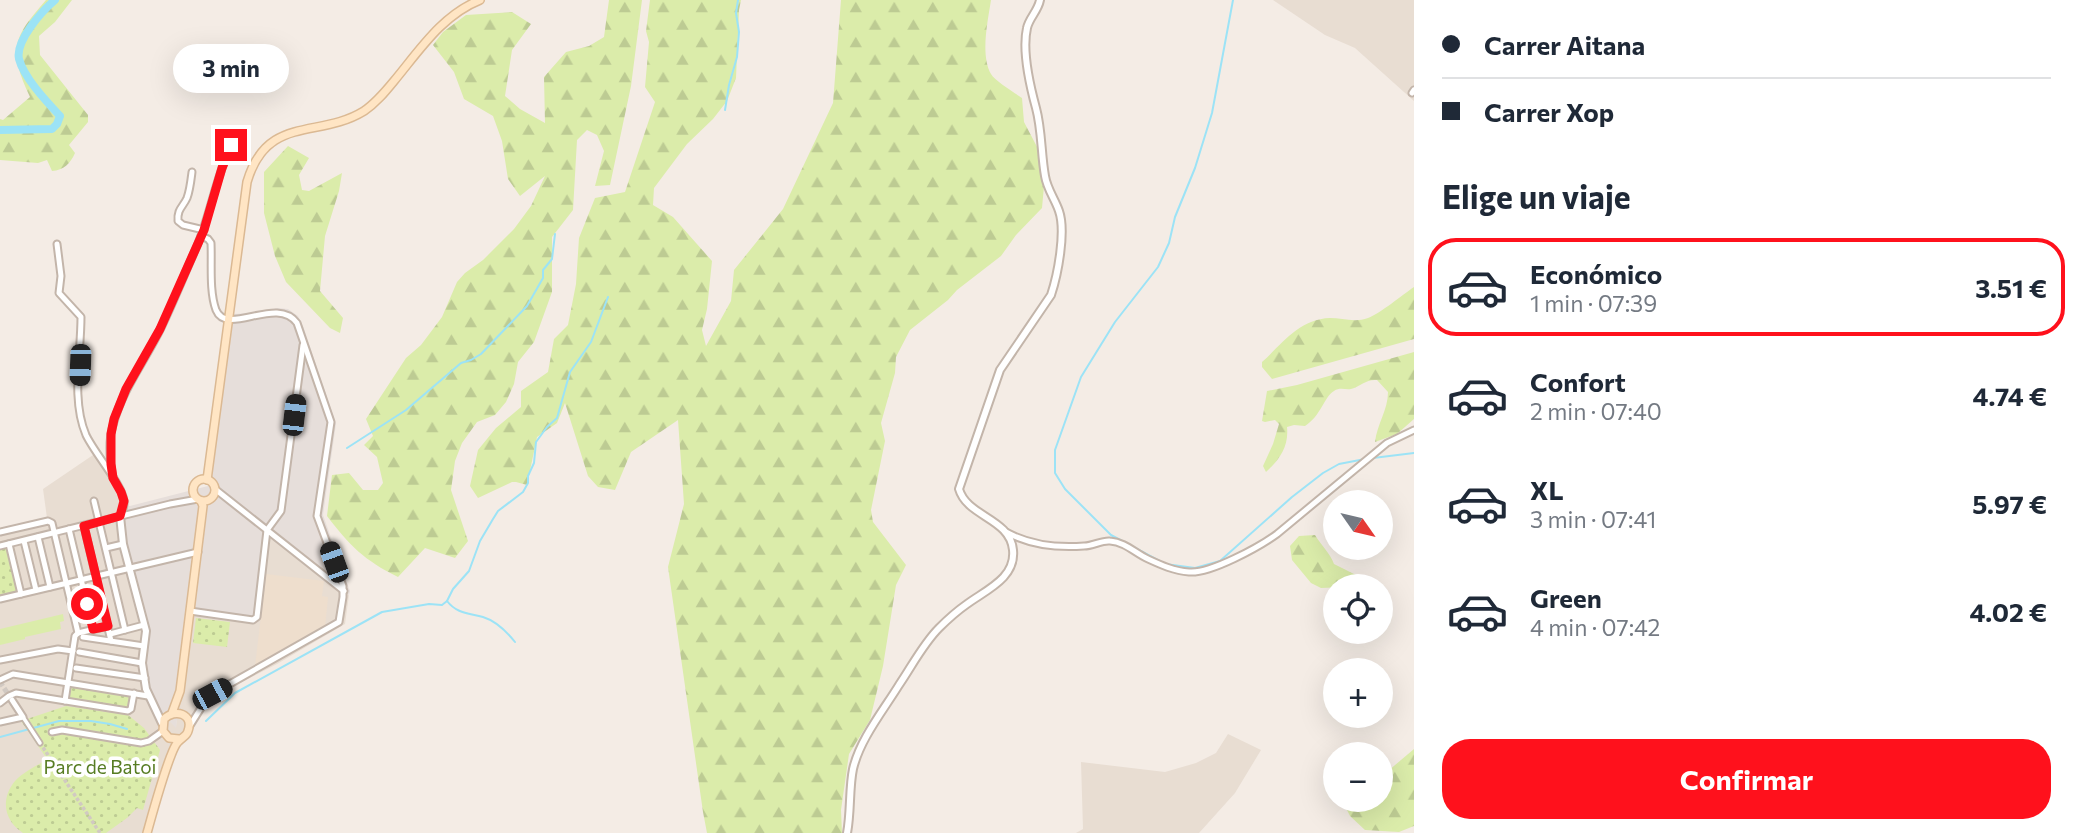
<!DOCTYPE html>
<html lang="es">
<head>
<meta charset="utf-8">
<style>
  body { margin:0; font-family:Commissioner,sans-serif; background:#f2f2f3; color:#1f2937; height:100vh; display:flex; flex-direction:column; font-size:26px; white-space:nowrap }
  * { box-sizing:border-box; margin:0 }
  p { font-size:23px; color:#747a83 }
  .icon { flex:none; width:38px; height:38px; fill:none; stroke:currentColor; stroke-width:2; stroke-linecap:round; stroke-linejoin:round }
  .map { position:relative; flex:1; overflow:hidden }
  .details { display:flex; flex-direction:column; background:#fff; width:665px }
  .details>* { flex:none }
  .top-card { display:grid; align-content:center; height:154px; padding:0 28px; background:#fff }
  .needle { width:46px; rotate:124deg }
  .tools { position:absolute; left:1323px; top:490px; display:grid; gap:14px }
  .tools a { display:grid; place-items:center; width:70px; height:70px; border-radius:50%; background:#fff; box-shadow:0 7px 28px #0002; font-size:35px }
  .end { position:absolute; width:32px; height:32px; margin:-16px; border:9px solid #ff111c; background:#fff; box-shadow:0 0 0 4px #fff }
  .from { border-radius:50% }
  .bubble { position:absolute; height:49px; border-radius:24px; background:#fff; box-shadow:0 7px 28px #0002; font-size:23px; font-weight:700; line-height:49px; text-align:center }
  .car { position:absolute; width:21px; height:42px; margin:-21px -10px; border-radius:9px; box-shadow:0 0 5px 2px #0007; background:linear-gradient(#222 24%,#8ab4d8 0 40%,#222 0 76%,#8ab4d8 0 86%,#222 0) }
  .top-card b { display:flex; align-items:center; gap:24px; height:66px; font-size:26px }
  .top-card b+b { border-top:2px solid #e0e1e3 }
  .top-card i { width:18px; height:18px; background:#1f2937 }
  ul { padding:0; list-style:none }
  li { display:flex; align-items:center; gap:21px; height:98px; margin:0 14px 10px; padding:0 14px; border:4px solid transparent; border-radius:28px }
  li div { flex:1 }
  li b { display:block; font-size:26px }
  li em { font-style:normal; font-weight:700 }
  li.selected { border-color:#ff111c }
  li>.icon { width:63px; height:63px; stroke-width:1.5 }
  h2 { padding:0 28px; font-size:32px; line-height:84px }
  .button { display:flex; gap:14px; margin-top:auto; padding:14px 28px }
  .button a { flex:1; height:80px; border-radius:28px; background:#ff111c; color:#fff; font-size:28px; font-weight:700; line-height:80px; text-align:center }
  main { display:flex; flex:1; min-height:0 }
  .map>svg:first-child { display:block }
  .residential { fill:#e8ddd2 }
  .industrial { fill:#e6deda }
  .education { fill:#eedecd }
  .grass { fill:url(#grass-dots) }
  .forest { fill:url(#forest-firs) }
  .garden { fill:#dbecaa }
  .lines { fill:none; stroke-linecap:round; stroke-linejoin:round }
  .stream { stroke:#9ce3f6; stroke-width:2 }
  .river { stroke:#9ce3f6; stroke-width:8 }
  .pedestrian-tunnel { stroke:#d1c9c2; stroke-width:3.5; stroke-dasharray:3.5 2; stroke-linecap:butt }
  .minor-tunnel { stroke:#d1c9c2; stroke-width:5; stroke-dasharray:5 2.5; stroke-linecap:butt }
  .pedestrian-casing { stroke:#c3b5aa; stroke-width:7 }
  .minor-casing { stroke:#c3b5aa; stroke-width:9 }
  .tertiary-casing { stroke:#c3b5aa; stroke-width:10 }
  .secondary-casing { stroke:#dbb993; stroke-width:10 }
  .pedestrian { stroke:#fff; stroke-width:3.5 }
  .minor { stroke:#fff; stroke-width:5 }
  .tertiary { stroke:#fff; stroke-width:6 }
  .secondary { stroke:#ffe5c4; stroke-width:7 }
  .route { stroke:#ff111c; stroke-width:9 }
  .labels { text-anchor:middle; stroke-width:7; stroke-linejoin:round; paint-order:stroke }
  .park-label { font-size:19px; fill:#577d23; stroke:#fff }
</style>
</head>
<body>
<main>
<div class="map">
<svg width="1414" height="833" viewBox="0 0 1414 833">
  <defs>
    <pattern id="grass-dots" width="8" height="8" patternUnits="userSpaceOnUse" patternTransform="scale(1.75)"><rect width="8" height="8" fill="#dbecaa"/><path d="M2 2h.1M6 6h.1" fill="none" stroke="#bdcb93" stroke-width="1.8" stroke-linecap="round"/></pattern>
    <pattern id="forest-firs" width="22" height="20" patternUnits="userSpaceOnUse" patternTransform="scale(1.75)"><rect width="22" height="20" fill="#dbecaa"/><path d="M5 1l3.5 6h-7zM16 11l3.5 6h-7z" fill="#bdcb93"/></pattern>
  </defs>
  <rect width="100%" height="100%" fill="#f4ece5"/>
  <!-- residential -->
  <g class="residential">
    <path d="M 1273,0 L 1414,0 L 1414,101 L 1355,48 L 1325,35 Z"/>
    <path d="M 96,453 L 113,478 L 125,488 L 126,507 L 176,726 L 190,611 L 267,530 L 349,595 L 345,624 L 277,664 L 213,697 L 207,704 L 194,725 L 190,738 L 179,747 L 170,760 L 149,833 L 0,833 L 0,530 L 47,518 L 43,489 Z"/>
    <path d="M 1228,734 L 1261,750 L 1235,793 L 1199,833 L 1076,833 L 1083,829 L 1081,762 L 1165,772 L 1196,763 L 1216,753 Z"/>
  </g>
  <!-- industrial -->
  <path class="industrial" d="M 278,308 L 288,309 L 298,316 L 303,326 L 336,424 L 323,515 L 350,591 L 349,595 L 268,531 L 256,620 L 190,612 L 176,728 L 150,701 L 142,663 L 145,634 L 120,523 L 126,507 L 208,486 L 232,314 L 256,313 Z"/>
  <!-- education -->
  <path class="education" d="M 266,574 L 324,581 L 322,596 L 328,597 L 325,627 L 255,666 Z"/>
  <!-- grass -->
  <g class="grass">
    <path d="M 6,546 L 19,590 L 18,593 L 0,597 L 0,548 Z"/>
    <path d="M 196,618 L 230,622 L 227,647 L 193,643 Z"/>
    <path d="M 71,685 L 131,695 L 129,708 L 68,700 Z"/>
    <path d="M 66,706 L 128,715 L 144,728 L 160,750 L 143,810 L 137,808 L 127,818 L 106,833 L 23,833 C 4,821 0,799 15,781 C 23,772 37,766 47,759 L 21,721 Z"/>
  </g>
  <!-- forest -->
  <g class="forest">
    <path d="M 46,0 L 72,0 L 55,22 L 39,36 L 40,55 L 88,115 L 88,122 L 69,145 L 75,153 C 70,164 64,170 52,171 L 47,160 L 38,163 L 0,160 L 0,119 L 3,120 L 30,97 C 8,49 12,39 46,0 Z"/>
    <path d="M 609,0 L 642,0 L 631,86 L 610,185 L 595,186 L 604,151 L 597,135 L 587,130 L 577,140 L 573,210 L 552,237 L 552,292 L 534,342 L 518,362 L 514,384 L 506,402 L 495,415 L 477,422 L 462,443 L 455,461 L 451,490 L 468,541 L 455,558 L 425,548 L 398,577 C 364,560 350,546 327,516 L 332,475 L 349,473 L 363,490 L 378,490 L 383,483 L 377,457 L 364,445 L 373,436 L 366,419 L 406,358 L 421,345 L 442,317 L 457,282 L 465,273 L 483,260 L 514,229 L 531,206 L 545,176 L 520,196 L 508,179 L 502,141 L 493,116 L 464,99 L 454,72 L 433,45 L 443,32 L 466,15 L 512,12 L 531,24 L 512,50 L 505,96 L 520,109 L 545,123 L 544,77 L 566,52 L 589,46 L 604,37 Z"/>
    <path d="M 650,0 L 741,0 L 739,10 L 736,78 L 727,101 L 713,119 L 687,144 L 654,188 L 653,205 L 673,217 L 712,261 L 707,309 L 702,330 L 706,346 L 731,301 L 734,270 L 783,209 L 833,103 L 841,0 L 991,0 C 988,20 980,55 991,74 C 995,81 1015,93 1022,98 L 1024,122 L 1046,164 L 1042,208 L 1016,235 L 1001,256 L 957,290 L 948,300 L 910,330 L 896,357 L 895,373 L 881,423 L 885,441 L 871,510 L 873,522 L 906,565 L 896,585 L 883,666 L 870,720 L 849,754 L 841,810 L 842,833 L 707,833 L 703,812 L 668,567 L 684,504 L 678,420 L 631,452 L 615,490 L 598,487 L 588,476 L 565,403 L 557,423 L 537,437 L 527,485 L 516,482 L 512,482 L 478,498 L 470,486 L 478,450 L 496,428 L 521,407 L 521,391 L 548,372 L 554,339 L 568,325 L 576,284 L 579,238 L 595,198 L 625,192 L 655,102 L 645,87 L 649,42 L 646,31 Z"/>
    <path d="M 288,146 L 309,158 L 299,175 L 302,190 L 309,191 L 342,173 L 339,191 L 325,236 L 320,291 L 343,318 L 340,333 L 330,328 L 286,282 L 275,256 L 264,213 L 264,172 Z"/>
    <path d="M 1414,287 L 1414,339 L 1272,379 L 1262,367 L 1262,362 C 1282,344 1299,319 1330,318 C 1342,318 1355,323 1368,318 C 1381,313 1402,295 1414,287 Z"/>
    <path d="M 1414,352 L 1414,419 L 1397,434 L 1375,442 C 1377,424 1388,410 1388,392 L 1377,380 C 1366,379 1361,386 1351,389 C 1345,390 1340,387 1334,391 C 1324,397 1321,416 1305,426 L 1294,425 L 1287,427 C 1289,446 1280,459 1266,472 L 1263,466 L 1273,444 L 1279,424 L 1275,420 L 1265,422 L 1262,421 L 1267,391 L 1297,385 Z"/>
    <path d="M 1315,535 C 1321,545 1330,553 1334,564 L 1356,575 L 1365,586 L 1321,588 L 1311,583 L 1292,560 L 1290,546 L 1299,536 Z"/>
    <path d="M 1414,749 L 1414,826 L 1399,832 L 1365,830 L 1350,816 L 1342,800 L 1381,800 L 1381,771 L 1388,771 Z"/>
  </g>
  <!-- garden -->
  <path class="garden" d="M 63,614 L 64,621 L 60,622 L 61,629 L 25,637 L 25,639 L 0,645 L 0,629 Z"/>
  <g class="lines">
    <!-- stream -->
    <g class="stream">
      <path d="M 1233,0 L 1212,113 L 1195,168 L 1175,217 L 1169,243 L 1158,267 L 1115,322 L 1081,377 L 1055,450 L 1055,473 L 1065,489 L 1111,535 L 1165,564 L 1195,568 L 1220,561 L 1292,497 L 1323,473 L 1339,464 L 1365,459"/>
      <path d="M 725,110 L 729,85 L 737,57 L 739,32 L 736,13 L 738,0"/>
      <path d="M 347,448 L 406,410 L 461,363 L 471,360 L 481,354 L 527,306 L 543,278 L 543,270 L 552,259 L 555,234"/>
      <path d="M 1373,458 L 1414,453"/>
      <path d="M 447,601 C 457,614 469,613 483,617 C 496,621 507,632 515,642"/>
      <path d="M 206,721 L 235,693 L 382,612 L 429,604 L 442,605 L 447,601 L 453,589 L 469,571 L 480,541 L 493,519 L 498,511 L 523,492 L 528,483 L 528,476 L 534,463 L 536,442 L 547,427 L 557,418 L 570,372 L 591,342 L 608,297"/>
      <path d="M 0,737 L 59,721 L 91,721 L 110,724 L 127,729"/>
    </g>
    <!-- river -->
    <path class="river" d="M 0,130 L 52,129 L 57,124 L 60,116 C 47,102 24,78 19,59 C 15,41 42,11 55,0"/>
    <!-- pedestrian-tunnel -->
    <path class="pedestrian-tunnel" d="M 40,743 L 100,833"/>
    <!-- minor-tunnel -->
    <path class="minor-tunnel" d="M 0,682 L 10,697"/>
    <!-- pedestrian casing -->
    <g class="pedestrian-casing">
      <path id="pedestrian" d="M 23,717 L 40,743"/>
    </g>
    <!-- minor casing -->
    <g class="minor-casing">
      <g id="minor">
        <path d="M 1412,93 L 1414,90"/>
        <path d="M 192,172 C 191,180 190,190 187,198 C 183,207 177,209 178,221 L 183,225 L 204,230"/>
        <path d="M 57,244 L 61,276 L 59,293 L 81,317 C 81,355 71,400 86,435 C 95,454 122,484 124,501 C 125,507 122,511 120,516"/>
        <path d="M 113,478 C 110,462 108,441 113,425 C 122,391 142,365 158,334 C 172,306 184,275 197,246 C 213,209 217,163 241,132"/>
        <path d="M 215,489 L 344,591"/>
        <path d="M 94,501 L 125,630"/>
        <path d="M 84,526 L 111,641"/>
        <path d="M 69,529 L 93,629"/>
        <path d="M 0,532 L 48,521 L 52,523 L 78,633 L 75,636 L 65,701"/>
        <path d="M 1006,532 C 1030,545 1058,548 1084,546 C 1093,546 1102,540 1110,541 C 1125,542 1135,553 1148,559 C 1161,565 1174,571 1189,572 C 1210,574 1259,547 1277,534 L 1387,443 L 1414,430"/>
        <path d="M 38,537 L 50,587"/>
        <path d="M 24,541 L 36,590"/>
        <path d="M 9,544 L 21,594"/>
        <path d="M 0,546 L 170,504 L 198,499"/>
        <path d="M 106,548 L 123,544"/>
        <path d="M 0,599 L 198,552"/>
        <path d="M 190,611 L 253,620 L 257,617 L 267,530 L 281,511 L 303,345"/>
        <path d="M 78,633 L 108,626"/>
        <path d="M 110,634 L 144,625"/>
        <path d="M 83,637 L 144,646"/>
        <path d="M 79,652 L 142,663"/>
        <path d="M 0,660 L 58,649 L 73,651"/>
        <path d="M 76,668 L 145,678"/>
        <path d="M 0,680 L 13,674 L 148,696"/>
        <path d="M 0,703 L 9,696 L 16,693 L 128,711 L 131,709 L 134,693"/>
        <path d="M 0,722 L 23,717 L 12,700"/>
        <path d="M 189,727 L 206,700 L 212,694 L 339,622 L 343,597 L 343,586 L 317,516 L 331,422 L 297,323 C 277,295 227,337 216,310 C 209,291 212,263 211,243 L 208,239 L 201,236"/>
        <path d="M 52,732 L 62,730 L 141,743 L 149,741 L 163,731"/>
      </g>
    </g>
    <!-- tertiary casing -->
    <g class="tertiary-casing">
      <g id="tertiary">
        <path d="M 120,516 L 123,544 L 146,631 L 142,663 L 146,689 L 162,723"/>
        <path d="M 847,833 C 851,813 849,788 853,769 C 860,739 883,711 899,685 C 912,666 923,644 939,628 C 948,619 957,611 967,604 C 986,590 1016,578 1013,550 C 1010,518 967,517 959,489 L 1000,370 L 1051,295 C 1058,274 1066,231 1059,211 C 1055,199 1047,189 1045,176 C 1041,154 1042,130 1036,108 C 1030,86 1022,50 1027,28 C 1029,18 1038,11 1040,0"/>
      </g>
    </g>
    <!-- secondary casing -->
    <g class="secondary-casing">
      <g id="secondary">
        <circle cx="204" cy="490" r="11"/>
        <path d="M 207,480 L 247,182 C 267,114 319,139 364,111 C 376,103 385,92 394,81 C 419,51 442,15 480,0"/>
        <path d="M 172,713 L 180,691 L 203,506 L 201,501"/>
        <path d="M 147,833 C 154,808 161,782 170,758 C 172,753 174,747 177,743 C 181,738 187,736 188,731 C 194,714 175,708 164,719 L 163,731 L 169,738 L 179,739"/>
      </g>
    </g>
    <!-- pedestrian -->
    <use href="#pedestrian" class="pedestrian"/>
    <!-- minor -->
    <use href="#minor" class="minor"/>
    <!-- tertiary -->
    <use href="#tertiary" class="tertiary"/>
    <!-- secondary -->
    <use href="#secondary" class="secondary"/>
  </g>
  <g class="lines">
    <!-- route -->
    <path class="route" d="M 87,604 L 93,629 L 108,626 L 84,526 L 120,516 L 124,501 L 121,492 L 113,478 L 111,464 L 111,434 L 114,419 L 126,389 L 160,329 L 204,230 L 222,168 L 231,145"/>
  </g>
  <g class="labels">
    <!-- park labels -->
    <g class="park-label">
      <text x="100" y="774">Parc de Batoi</text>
    </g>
  </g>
</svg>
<div class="tools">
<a><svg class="needle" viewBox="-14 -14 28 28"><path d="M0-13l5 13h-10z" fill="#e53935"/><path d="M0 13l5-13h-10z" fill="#747a83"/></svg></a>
<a><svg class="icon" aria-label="locate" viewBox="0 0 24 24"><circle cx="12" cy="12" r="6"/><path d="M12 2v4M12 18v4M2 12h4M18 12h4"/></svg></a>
<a>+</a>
<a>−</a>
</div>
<i class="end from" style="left:87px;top:604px"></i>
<i class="end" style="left:231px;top:145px"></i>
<div class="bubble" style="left:173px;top:44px;width:116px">3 min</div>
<i class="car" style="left:80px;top:365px;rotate:182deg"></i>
<i class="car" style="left:294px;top:415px;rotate:7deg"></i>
<i class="car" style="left:334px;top:562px;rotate:340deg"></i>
<i class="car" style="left:212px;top:694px;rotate:62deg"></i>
</div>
<section class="details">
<div class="top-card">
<b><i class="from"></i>Carrer Aitana</b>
<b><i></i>Carrer Xop</b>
</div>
<h2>Elige un viaje</h2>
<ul>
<li class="selected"><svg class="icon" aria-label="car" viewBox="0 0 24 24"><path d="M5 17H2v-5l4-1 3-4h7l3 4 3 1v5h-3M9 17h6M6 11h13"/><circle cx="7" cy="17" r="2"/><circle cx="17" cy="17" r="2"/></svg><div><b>Económico</b><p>1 min · 07:39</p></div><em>3.51 €</em></li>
<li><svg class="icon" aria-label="car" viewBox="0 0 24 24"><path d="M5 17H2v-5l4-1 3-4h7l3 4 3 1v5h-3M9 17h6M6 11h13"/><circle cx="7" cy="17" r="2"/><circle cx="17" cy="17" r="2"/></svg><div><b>Confort</b><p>2 min · 07:40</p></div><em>4.74 €</em></li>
<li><svg class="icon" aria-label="car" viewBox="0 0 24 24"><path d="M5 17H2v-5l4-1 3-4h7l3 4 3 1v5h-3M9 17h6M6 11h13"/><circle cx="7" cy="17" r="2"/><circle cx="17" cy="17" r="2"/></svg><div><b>XL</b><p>3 min · 07:41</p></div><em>5.97 €</em></li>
<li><svg class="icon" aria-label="car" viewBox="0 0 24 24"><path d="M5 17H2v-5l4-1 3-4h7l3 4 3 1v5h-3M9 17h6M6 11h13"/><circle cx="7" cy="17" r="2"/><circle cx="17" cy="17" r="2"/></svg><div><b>Green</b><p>4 min · 07:42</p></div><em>4.02 €</em></li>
</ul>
<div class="button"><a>Confirmar</a></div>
</section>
</main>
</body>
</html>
